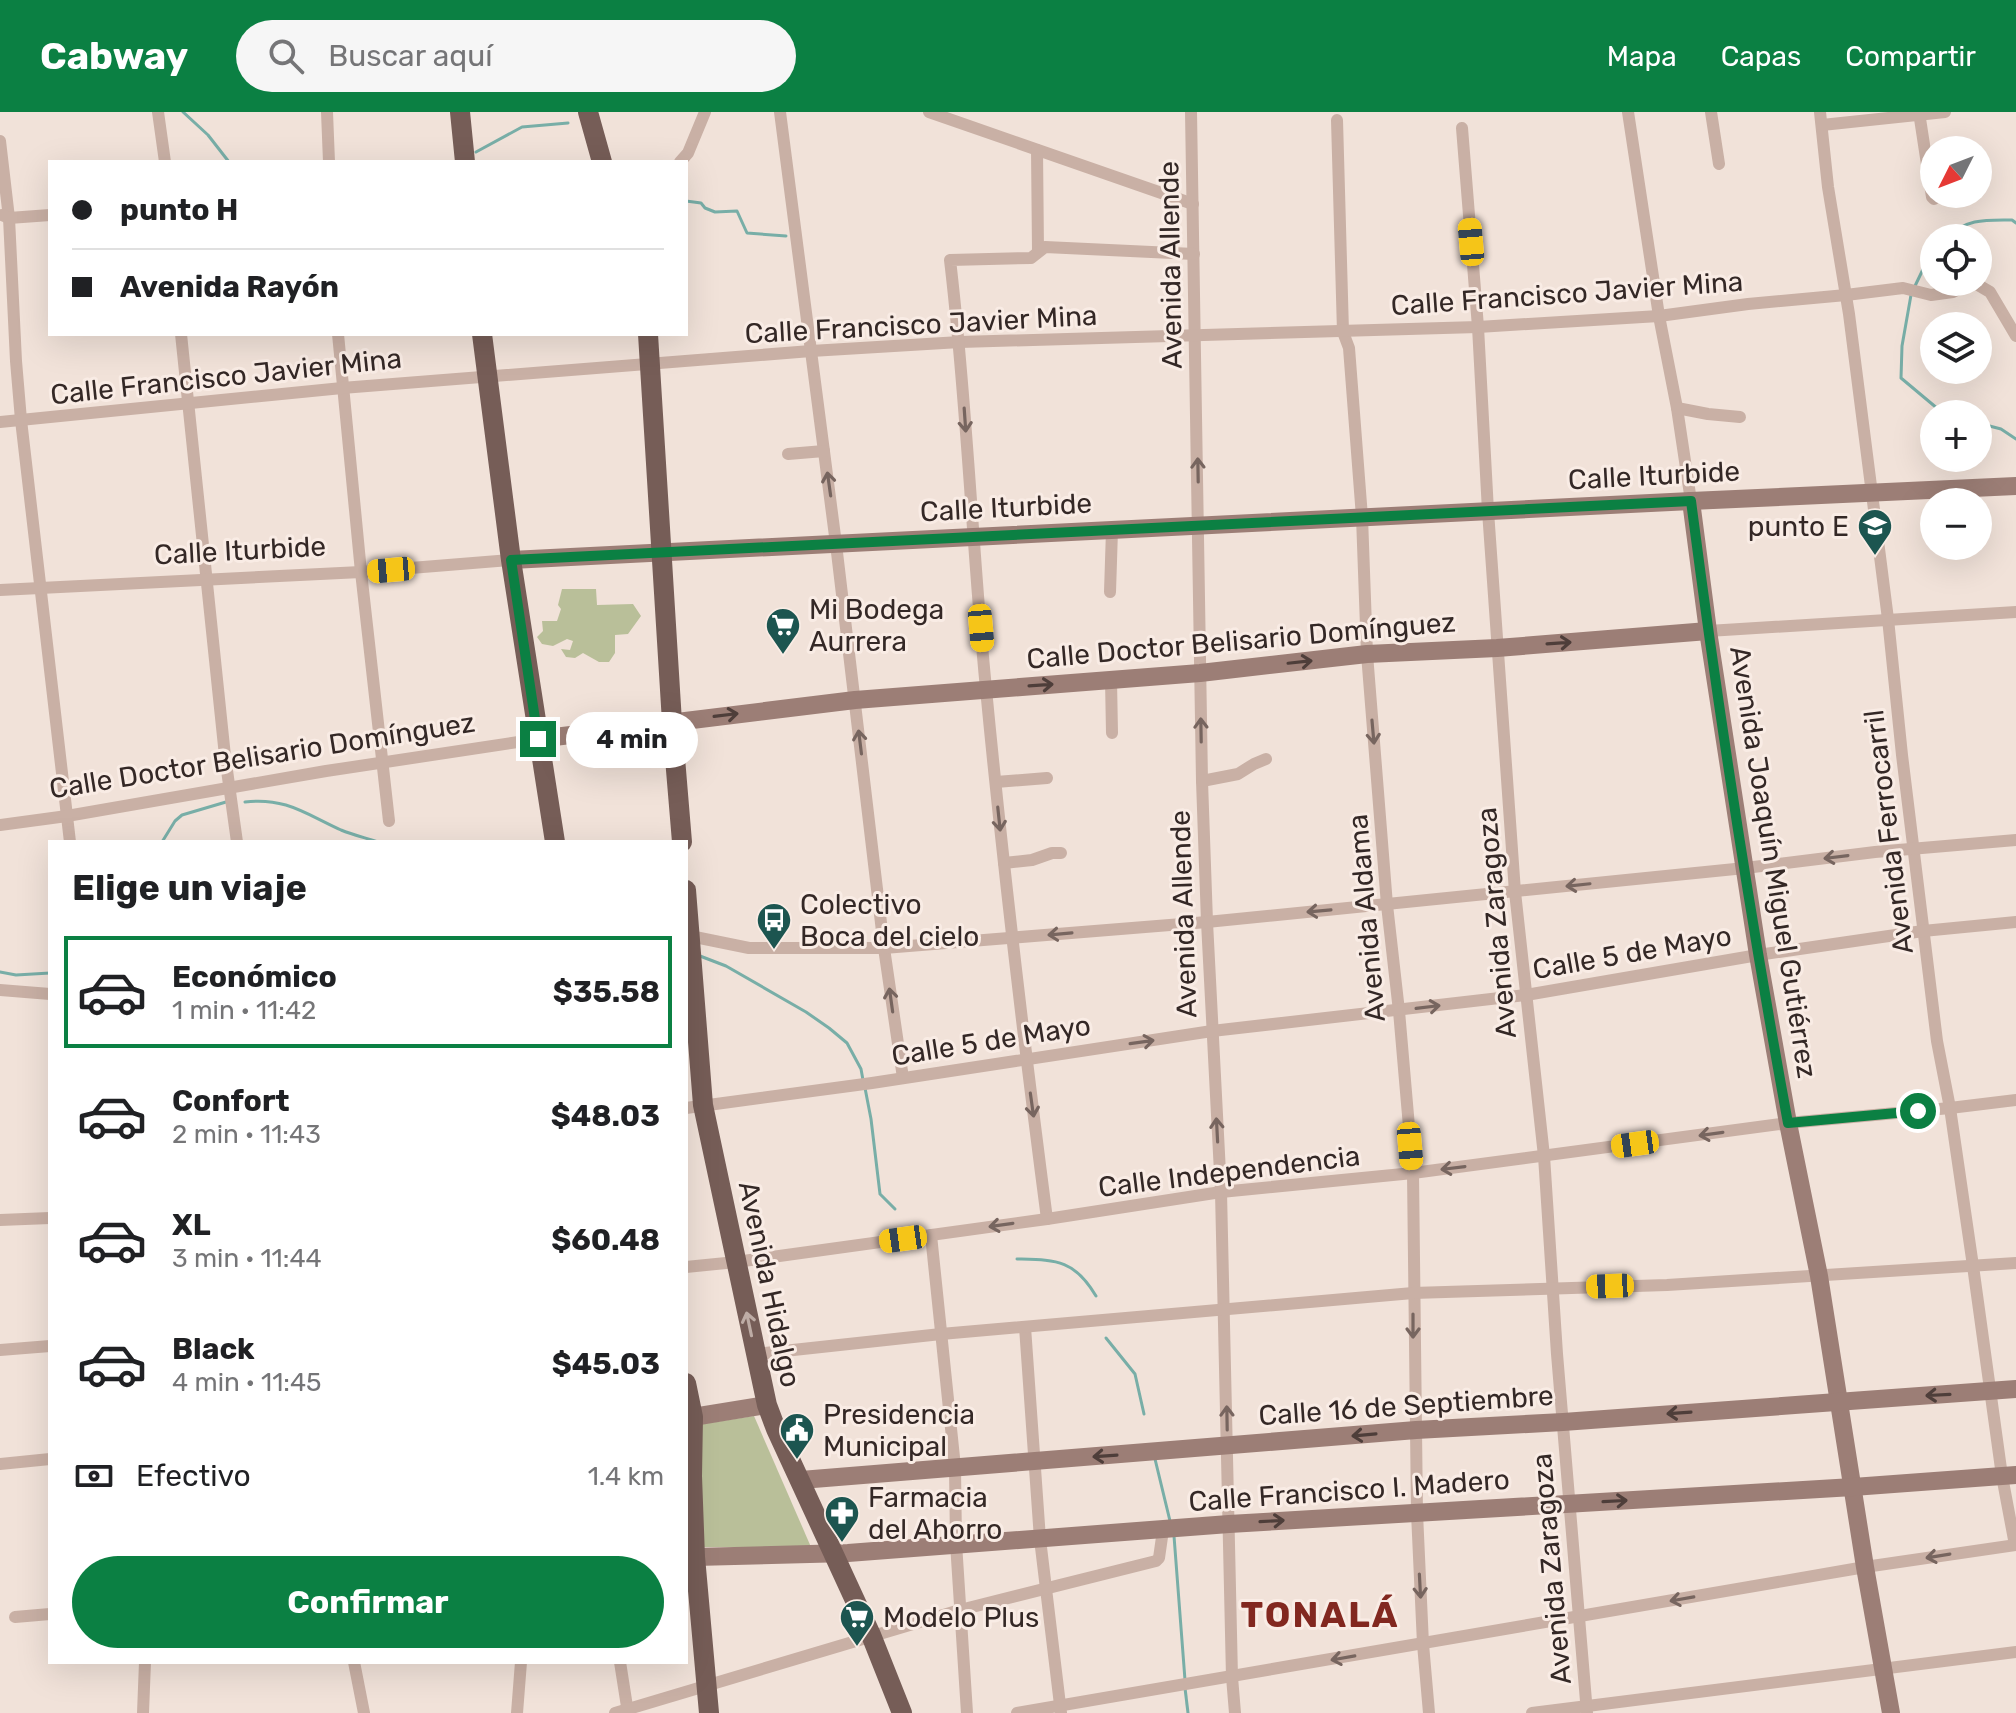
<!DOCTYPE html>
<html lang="es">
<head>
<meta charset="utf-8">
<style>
  body { margin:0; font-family:Rubik,sans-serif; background:#f6f6f6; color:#202124; height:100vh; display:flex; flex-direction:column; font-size:30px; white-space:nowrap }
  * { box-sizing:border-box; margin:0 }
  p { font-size:26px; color:#757577 }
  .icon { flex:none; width:44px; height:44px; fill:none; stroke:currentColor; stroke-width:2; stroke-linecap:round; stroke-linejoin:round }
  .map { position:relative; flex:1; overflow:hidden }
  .panel { position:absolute; left:48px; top:728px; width:640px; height:824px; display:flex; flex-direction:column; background:#fff; border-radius:0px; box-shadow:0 8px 32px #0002 }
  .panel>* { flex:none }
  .guide { position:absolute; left:48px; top:48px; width:640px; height:176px; border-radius:0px; box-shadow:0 8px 32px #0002; display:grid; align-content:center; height:176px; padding:0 24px; background:#fff }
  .needle { width:52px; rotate:228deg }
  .controls { position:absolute; left:1920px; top:24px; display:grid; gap:16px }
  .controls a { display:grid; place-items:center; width:72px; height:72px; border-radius:50%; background:#fff; box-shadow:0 8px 32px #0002; font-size:40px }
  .end { position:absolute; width:36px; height:36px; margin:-18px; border:10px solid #0b8043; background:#fff; box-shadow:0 0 0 4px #fff }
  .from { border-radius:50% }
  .bubble { position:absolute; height:56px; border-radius:28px; background:#fff; box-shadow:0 8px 32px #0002; font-size:26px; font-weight:700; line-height:56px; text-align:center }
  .car { position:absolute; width:24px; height:48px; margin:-24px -12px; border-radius:10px; box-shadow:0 0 6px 2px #0007; background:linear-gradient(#f5c518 24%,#345 0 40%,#f5c518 0 76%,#345 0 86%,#f5c518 0) }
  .guide b { display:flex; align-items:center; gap:28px; height:76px; font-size:30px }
  .guide b+b { border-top:2px solid #e0e0e0 }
  .guide i { width:20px; height:20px; background:#202124 }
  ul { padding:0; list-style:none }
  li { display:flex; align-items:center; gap:24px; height:112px; margin:0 16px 12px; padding:0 8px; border:4px solid transparent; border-radius:0px }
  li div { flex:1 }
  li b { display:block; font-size:30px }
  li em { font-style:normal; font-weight:700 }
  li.active { border-color:#0b8043 }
  li>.icon { width:72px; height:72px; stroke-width:1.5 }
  h2 { padding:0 24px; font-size:36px; line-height:96px }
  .pay { display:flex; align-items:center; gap:20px; height:88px; padding:0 24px; font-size:30px }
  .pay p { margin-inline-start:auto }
  .primary-button { display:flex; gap:16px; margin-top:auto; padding:16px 24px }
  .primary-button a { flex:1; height:92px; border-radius:48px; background:#0b8043; color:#fff; font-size:32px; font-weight:700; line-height:92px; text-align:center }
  header { display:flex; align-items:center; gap:48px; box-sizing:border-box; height:112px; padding:0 40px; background:#0b8043; color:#fff }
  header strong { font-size:38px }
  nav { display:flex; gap:44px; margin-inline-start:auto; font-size:28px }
  .search { width:560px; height:72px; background:#f6f6f6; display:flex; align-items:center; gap:20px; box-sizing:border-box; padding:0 28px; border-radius:44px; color:#757577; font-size:30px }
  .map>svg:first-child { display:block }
  .green { fill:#b9bf99 }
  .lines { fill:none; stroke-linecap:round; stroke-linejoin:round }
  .stream { stroke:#78aea7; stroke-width:3 }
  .street { stroke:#c9b0a5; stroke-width:12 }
  .secondary { stroke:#9c7e76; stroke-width:18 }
  .primary { stroke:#765d57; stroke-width:20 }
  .oneway { stroke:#77655f }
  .oneway2 { stroke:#4e3e3a }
  .oneway3 { stroke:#beaca5 }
  .route { stroke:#0b8043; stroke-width:10 }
  .labels { text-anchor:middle; stroke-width:6; stroke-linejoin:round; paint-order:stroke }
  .street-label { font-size:28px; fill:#342826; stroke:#f9ece5 }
  .poi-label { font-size:28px; fill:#342826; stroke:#f9ece5; text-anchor:start }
  .district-label { font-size:36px; font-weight:bold; letter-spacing:2px; fill:#822820; stroke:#f9ece5 }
</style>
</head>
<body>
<header>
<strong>Cabway</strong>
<div class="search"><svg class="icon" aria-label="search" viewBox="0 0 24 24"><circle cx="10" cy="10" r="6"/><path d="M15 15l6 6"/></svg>Buscar aquí</div>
<nav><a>Mapa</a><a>Capas</a><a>Compartir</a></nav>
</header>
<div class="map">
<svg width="2016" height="1601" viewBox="0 0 2016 1601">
  <rect width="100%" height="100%" fill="#f1e2d9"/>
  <!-- green -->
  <g class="green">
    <path d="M 562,477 L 596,477 L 597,493 L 633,492 L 641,504 L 628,522 L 615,523 L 615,541 L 609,550 L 599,550 L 583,541 L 575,546 L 566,545 L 561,537 L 570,538 L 573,529 L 567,527 L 553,534 L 542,532 L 537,525 L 543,519 L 542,509 L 557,509 L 561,497 L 558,493 Z"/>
    <path d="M 754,1304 L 811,1435 L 700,1435 L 696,1313 Z"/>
  </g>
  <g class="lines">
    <!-- stream -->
    <g class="stream">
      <path d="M 183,0 L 208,23 L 229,50"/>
      <path d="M 476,40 L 522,15 L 568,11"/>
      <path d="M 686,89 L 701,91 L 705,96 L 715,100 L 737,99 L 747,121 L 786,124"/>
      <path d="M 1948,126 C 1965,106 1988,108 2012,108 L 2016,111"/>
      <path d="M 1914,176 L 1927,149 L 1934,142"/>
      <path d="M 1911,183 L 1902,234 L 1901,266 L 1944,302"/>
      <path d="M 1978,311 L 2001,317 L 2016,327"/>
      <path d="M 245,690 C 285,685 306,702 341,718 C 353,723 366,726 378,730"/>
      <path d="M 162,730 L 175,709 L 182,703 L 226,690"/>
      <path d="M 700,844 L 726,854 L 806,900 L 829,916 L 847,931 L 861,957 L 863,968"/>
      <path d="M 0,860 L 16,863 L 50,861"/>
      <path d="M 865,976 L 871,1007 L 880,1082 L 895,1097"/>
      <path d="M 1017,1147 C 1056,1148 1074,1147 1096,1184"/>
      <path d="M 1106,1226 L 1135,1262 L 1144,1302"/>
      <path d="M 1155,1347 L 1170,1409"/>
      <path d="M 1174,1424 L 1185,1568"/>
      <path d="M 1185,1576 L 1188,1601"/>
    </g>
    <!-- street -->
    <g class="street">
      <path d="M 158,0 L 165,50"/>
      <path d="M 327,0 L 329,50"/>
      <path d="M 780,0 L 836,432 L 884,836 L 903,966"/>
      <path d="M 929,0 L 1193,92"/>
      <path d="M 1191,0 L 1202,669 L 1207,810 L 1221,1080 L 1232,1565 L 1235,1601"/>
      <path d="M 1628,0 L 1659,204 L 1677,296 L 1691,389"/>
      <path d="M 1711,0 L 1719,52"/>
      <path d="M 1820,0 L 1828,75 L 1849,202 L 1888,507 L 1902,643 L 1937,929 L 1950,996 L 1973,1154 L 2002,1364 L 2015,1433"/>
      <path d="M 1919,0 L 1932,85 L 1934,87"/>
      <path d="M 1337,8 L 1343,220 L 1349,236 L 1362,405 L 1367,542 L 1387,793 L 1399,899 L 1413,1061 L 1417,1401 L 1423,1532 L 1429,1601"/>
      <path d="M 1822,13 L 1945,0"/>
      <path d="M 1462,16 L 1478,215 L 1488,399 L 1515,780 L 1544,1044 L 1557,1242 L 1587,1601"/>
      <path d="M 0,29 L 9,106 L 16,249 L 21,308 L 70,730"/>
      <path d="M 1037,38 L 1038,139"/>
      <path d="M 680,50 L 688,41 L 705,0"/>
      <path d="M 2,103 L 9,106 L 50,103"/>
      <path d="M 1973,170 L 1990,180 L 2016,224"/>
      <path d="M 181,222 L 225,644 L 237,730"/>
      <path d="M 338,222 L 361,460 L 389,709"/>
      <path d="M 1677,296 L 1708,302 L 1740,305"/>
      <path d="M 0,310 L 342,276 L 811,239 L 960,230 L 1478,215 L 1659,204 L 1748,192 L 1846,183 L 1903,176 L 1931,183 L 1953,180 L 1972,170"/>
      <path d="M 788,342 L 824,339"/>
      <path d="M 0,478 L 361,460 L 511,448"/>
      <path d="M 1110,480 L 1112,418"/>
      <path d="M 1708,519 L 2016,500"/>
      <path d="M 1111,568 L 1112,621"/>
      <path d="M 1202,669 L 1238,662 L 1254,652 L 1266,647"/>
      <path d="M 996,670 L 1047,666"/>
      <path d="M 0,713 L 67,704 L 326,659 L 538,627"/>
      <path d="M 1004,751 L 1032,748 L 1052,741 L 1061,741"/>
      <path d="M 690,824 L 749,836 L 884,836 L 1207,810 L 1745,756 L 1875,740 L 2016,728"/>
      <path d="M 0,878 L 50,882"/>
      <path d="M 686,996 L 872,971 L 1212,919 L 1526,883 L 1758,843 L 1923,819 L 2016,810"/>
      <path d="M 1047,1107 C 1024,931 1003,754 986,577 C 972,434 967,290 950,148 L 1031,146 L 1045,135 L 1194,142"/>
      <path d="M 0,1108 L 50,1106"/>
      <path d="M 931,1123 L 955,1355 L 956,1431 L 967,1601"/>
      <path d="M 686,1155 L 736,1150 L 1047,1107 L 1221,1080 L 1413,1061 L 1788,1011 L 1950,996 L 2016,988"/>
      <path d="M 1025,1215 L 1040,1427 L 1061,1601"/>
      <path d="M 0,1238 L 50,1234"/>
      <path d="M 756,1242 L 941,1222 L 1413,1181 L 1667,1173 L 2016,1151"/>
      <path d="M 0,1352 L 50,1347"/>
      <path d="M 15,1505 L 50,1502"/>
      <path d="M 354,1550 L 364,1601"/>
      <path d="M 620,1550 L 628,1601"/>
      <path d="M 143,1601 L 145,1550"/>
      <path d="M 517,1601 L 521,1550"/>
      <path d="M 615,1601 L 960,1498 L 1156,1449 L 1159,1446 L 1163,1418"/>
      <path d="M 1017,1601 L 1865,1455 L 2016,1433"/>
      <path d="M 1532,1601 L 2016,1540"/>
    </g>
    <!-- secondary -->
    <g class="secondary">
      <path d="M 1691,389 L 1708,519 L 1758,843 L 1788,1011 L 1819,1164 L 1865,1455 L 1891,1601"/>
      <path d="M 511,448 L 1691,389 L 2016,374"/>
      <path d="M 538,627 L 855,588 L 1200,561 L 1367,542 L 1497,536 L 1708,519"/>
      <path d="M 693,1305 L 767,1293"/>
      <path d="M 801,1368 L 1416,1318 L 1563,1310 L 2016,1277"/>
      <path d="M 695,1445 L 848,1441 L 1229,1412 L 1853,1375 L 2016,1363"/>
    </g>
    <!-- primary -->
    <g class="primary">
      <path d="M 460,0 L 465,50"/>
      <path d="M 588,0 L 602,50"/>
      <path d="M 482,222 L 511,448 L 555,730"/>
      <path d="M 648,222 L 672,610 L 682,730"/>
      <path d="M 686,778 L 703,993 L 767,1293 L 776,1317 L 871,1523 L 902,1601"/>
      <path d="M 686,1271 L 693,1305 L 692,1364 L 695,1445 L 709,1601"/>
    </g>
  </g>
  <!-- one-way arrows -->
  <defs><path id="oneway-shaft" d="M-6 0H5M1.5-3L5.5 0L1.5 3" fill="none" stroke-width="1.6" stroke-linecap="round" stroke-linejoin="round" transform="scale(2)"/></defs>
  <g class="oneway">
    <use href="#oneway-shaft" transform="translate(965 308) rotate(86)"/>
    <use href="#oneway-shaft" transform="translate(1198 358) rotate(-91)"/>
    <use href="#oneway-shaft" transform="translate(829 372) rotate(-98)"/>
    <use href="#oneway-shaft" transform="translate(1201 618) rotate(-91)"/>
    <use href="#oneway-shaft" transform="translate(1373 620) rotate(85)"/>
    <use href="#oneway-shaft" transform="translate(860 630) rotate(-97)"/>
    <use href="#oneway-shaft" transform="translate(999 707) rotate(84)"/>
    <use href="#oneway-shaft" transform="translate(1836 745) rotate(173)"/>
    <use href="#oneway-shaft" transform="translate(1578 773) rotate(174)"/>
    <use href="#oneway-shaft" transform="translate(1319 799) rotate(175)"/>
    <use href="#oneway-shaft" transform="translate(1060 822) rotate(175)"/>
    <use href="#oneway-shaft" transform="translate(891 888) rotate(-98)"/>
    <use href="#oneway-shaft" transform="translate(1428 895) rotate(-7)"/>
    <use href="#oneway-shaft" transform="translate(1142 930) rotate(-8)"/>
    <use href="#oneway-shaft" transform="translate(1032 993) rotate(82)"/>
    <use href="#oneway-shaft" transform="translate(1217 1018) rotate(-93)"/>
    <use href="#oneway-shaft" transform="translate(1711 1022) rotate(172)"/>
    <use href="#oneway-shaft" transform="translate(1453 1056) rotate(173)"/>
    <use href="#oneway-shaft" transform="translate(1001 1113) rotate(172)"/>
    <use href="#oneway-shaft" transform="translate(1413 1214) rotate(90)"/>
    <use href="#oneway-shaft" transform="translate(1227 1306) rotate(-91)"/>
    <use href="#oneway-shaft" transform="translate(1938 1444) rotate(171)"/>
    <use href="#oneway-shaft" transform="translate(1420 1474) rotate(87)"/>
    <use href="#oneway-shaft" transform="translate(1682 1487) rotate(170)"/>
    <use href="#oneway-shaft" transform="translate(1343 1546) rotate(170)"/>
  </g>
  <g class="oneway2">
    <use href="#oneway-shaft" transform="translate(1559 531) rotate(-4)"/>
    <use href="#oneway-shaft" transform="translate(1300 550) rotate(-6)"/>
    <use href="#oneway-shaft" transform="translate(1041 573) rotate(-4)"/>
    <use href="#oneway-shaft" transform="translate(726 603) rotate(-7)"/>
    <use href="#oneway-shaft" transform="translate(1938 1283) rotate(177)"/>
    <use href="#oneway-shaft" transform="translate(1679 1301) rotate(176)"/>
    <use href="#oneway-shaft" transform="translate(1364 1323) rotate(175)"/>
    <use href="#oneway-shaft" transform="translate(1105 1344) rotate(176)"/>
    <use href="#oneway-shaft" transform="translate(1615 1389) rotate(-3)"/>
    <use href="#oneway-shaft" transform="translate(1272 1409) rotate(-3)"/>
  </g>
  <use class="oneway3" href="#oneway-shaft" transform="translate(749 1212) rotate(-102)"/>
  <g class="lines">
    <!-- route -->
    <path class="route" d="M 538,627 L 511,448 L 1691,389 C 1718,597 1750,805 1788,1011 L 1918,999"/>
  </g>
  <!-- icons -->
  <defs>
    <g id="school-pin" transform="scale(1.8)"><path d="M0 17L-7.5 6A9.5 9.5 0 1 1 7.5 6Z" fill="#1c5550" stroke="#f9ece5"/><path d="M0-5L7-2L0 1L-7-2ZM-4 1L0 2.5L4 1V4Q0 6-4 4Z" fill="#fff"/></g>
    <g id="supermarket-pin" transform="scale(1.8)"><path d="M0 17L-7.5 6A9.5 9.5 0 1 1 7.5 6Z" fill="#1c5550" stroke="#f9ece5"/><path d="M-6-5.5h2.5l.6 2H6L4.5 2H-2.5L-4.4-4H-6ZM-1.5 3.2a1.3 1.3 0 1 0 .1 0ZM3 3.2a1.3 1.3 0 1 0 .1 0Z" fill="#fff"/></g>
    <g id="bus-pin" transform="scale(1.8)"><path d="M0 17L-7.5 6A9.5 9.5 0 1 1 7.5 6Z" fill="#1c5550" stroke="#f9ece5"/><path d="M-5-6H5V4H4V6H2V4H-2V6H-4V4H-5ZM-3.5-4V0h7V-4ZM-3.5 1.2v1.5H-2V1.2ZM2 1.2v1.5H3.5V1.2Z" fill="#fff"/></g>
    <g id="civic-pin" transform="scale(1.8)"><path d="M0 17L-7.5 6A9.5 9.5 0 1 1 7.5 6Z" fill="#1c5550" stroke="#f9ece5"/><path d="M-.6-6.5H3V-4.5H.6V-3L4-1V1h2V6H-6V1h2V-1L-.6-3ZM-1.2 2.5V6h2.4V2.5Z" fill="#fff"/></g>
    <g id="pharmacy-pin" transform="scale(1.8)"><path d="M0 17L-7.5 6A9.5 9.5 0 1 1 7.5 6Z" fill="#1c5550" stroke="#f9ece5"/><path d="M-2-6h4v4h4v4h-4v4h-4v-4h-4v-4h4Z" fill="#fff"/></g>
  </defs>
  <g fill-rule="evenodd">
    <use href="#school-pin" x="1875" y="414"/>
    <use href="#supermarket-pin" x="783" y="513"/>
    <use href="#bus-pin" x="774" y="808"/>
    <use href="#civic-pin" x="797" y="1318"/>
    <use href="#pharmacy-pin" x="842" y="1401"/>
    <use href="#supermarket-pin" x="857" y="1505"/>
  </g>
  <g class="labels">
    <!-- street labels -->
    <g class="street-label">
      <text transform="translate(1170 153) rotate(-91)" y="10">Avenida Allende</text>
      <text transform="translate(1567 181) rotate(-4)" y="10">Calle Francisco Javier Mina</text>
      <text transform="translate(921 212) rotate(-3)" y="10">Calle Francisco Javier Mina</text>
      <text transform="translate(226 264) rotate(-6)" y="10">Calle Francisco Javier Mina</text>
      <text transform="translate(1654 363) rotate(-3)" y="10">Calle Iturbide</text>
      <text transform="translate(1006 395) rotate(-3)" y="10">Calle Iturbide</text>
      <text transform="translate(240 438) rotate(-3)" y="10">Calle Iturbide</text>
      <text transform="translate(1241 528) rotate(-5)" y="10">Calle Doctor Belisario Domínguez</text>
      <text transform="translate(262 643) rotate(-9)" y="10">Calle Doctor Belisario Domínguez</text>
      <text transform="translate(1888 720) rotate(-97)" y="10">Avenida Ferrocarril</text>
      <text transform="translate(1774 750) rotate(81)" y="10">Avenida Joaquín Miguel Gutiérrez</text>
      <text transform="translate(1183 802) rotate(-92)" y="10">Avenida Allende</text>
      <text transform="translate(1366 806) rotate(-95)" y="10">Avenida Aldama</text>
      <text transform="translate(1496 811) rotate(-95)" y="10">Avenida Zaragoza</text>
      <text transform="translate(1632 840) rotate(-10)" y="10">Calle 5 de Mayo</text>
      <text transform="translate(991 928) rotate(-9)" y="10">Calle 5 de Mayo</text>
      <text transform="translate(1229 1059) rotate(-7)" y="10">Calle Independencia</text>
      <text transform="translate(770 1172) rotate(78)" y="10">Avenida Hidalgo</text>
      <text transform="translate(1406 1293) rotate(-4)" y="10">Calle 16 de Septiembre</text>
      <text transform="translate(1349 1378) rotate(-4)" y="10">Calle Francisco I. Madero</text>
      <text transform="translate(1551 1457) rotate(-95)" y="10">Avenida Zaragoza</text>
    </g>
    <!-- poi labels -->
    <g class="poi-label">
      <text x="1849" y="424" text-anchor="end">punto E</text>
      <text x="809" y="507">Mi Bodega<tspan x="809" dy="32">Aurrera</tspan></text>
      <text x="800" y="802">Colectivo<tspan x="800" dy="32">Boca del cielo</tspan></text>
      <text x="823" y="1312">Presidencia<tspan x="823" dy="32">Municipal</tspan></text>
      <text x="868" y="1395">Farmacia<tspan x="868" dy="32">del Ahorro</tspan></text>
      <text x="883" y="1515">Modelo Plus</text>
    </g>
    <!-- district labels -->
    <g class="district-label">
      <text x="1320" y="1515">TONALÁ</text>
    </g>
  </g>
</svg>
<div class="controls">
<a><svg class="needle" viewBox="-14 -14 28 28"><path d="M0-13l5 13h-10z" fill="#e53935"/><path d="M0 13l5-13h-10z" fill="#757577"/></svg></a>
<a><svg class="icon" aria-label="locate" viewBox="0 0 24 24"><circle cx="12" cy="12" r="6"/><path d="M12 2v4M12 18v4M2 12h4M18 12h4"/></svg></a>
<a><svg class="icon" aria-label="layers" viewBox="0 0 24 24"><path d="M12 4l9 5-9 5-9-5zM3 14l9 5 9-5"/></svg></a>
<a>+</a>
<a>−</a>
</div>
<i class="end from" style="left:1918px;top:999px"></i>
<i class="end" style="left:538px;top:627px"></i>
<div class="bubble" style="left:566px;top:600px;width:132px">4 min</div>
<i class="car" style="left:1471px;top:130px;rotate:355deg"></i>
<i class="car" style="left:391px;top:458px;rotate:265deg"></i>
<i class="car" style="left:981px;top:516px;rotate:175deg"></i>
<i class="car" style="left:1635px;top:1032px;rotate:262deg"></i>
<i class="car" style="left:1410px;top:1034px;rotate:175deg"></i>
<i class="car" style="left:903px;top:1127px;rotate:262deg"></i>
<i class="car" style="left:1610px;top:1174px;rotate:268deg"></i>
<div class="guide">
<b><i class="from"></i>punto H</b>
<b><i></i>Avenida Rayón</b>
</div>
<section class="panel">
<h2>Elige un viaje</h2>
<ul>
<li class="active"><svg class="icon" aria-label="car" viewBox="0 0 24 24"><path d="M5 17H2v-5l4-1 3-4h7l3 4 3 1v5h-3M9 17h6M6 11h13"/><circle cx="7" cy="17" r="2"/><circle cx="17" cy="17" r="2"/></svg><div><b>Económico</b><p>1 min · 11:42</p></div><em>$35.58</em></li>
<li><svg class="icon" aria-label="car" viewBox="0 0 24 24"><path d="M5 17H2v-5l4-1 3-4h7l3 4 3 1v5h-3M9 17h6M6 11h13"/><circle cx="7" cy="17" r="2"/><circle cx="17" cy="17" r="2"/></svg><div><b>Confort</b><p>2 min · 11:43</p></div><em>$48.03</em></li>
<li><svg class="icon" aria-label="car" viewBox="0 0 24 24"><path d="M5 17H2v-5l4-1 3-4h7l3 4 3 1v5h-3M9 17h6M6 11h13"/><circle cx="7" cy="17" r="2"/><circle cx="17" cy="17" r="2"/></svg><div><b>XL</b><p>3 min · 11:44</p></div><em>$60.48</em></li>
<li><svg class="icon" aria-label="car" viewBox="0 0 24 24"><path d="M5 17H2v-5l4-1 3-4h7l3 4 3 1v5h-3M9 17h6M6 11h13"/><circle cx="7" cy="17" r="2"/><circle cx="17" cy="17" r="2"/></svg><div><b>Black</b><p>4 min · 11:45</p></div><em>$45.03</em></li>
</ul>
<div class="pay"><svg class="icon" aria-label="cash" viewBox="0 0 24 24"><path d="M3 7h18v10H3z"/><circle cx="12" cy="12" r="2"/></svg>Efectivo<p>1.4 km</p></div>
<div class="primary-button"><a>Confirmar</a></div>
</section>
</div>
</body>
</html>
